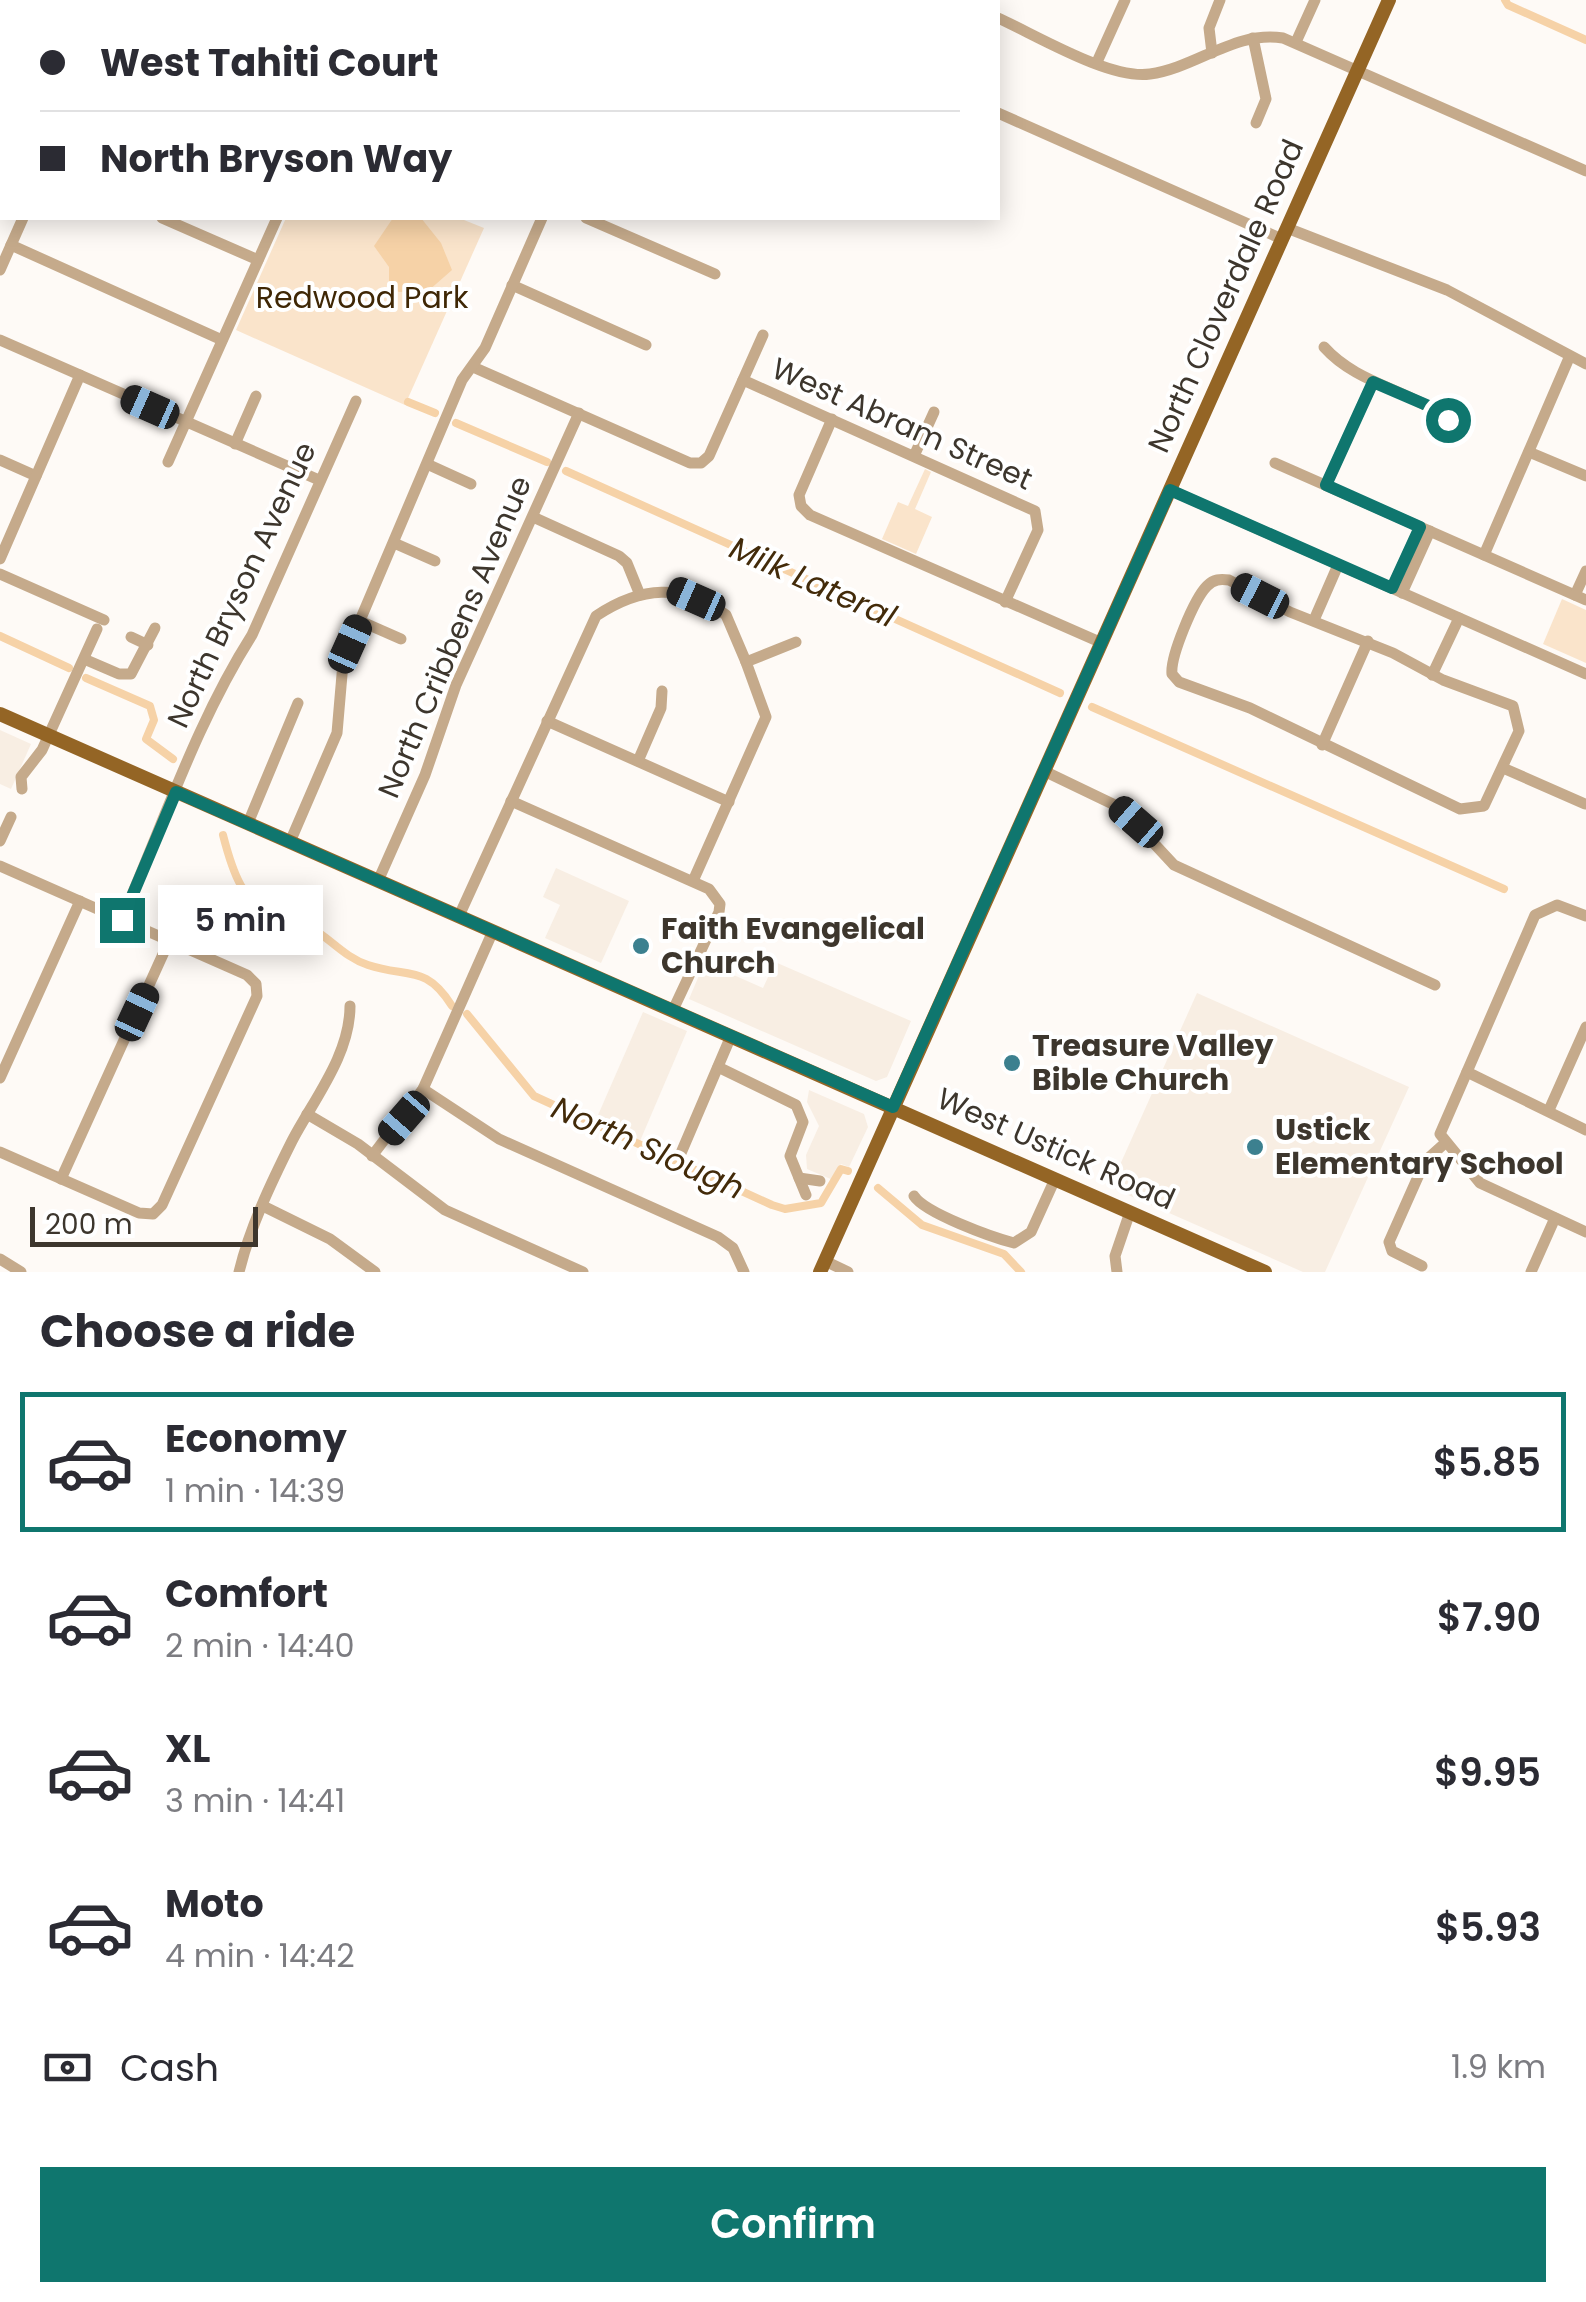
<!DOCTYPE html>
<html lang="en">
<head>
<meta charset="utf-8">
<style>
  body { margin:0; font-family:Poppins,sans-serif; background:#f2f2f3; color:#2b2b33; height:100vh; display:flex; flex-direction:column; font-size:38px; white-space:nowrap }
  * { box-sizing:border-box; margin:0 }
  p { font-size:32px; color:#7c7c81 }
  .icon { flex:none; width:55px; height:55px; fill:none; stroke:currentColor; stroke-width:2; stroke-linecap:round; stroke-linejoin:round }
  .map { position:relative; height:1272px; overflow:hidden }
  .drawer { display:flex; flex-direction:column; background:#fff; flex:1 }
  .drawer>* { flex:none }
  .hud { position:absolute; left:0px; top:0px; width:1000px; height:220px; box-shadow:0 5px 25px #0003; display:grid; align-content:center; height:220px; padding:0 40px; background:#fff }
  .scale { position:absolute; left:30px; bottom:25px; width:228px; box-sizing:border-box; padding-left:10px; border:5px solid #3d362d; border-top:0; font-size:28px; line-height:35px; white-space:nowrap; color:#3d362d; -webkit-text-stroke:8px #fff; paint-order:stroke }
  .end { position:absolute; width:45px; height:45px; margin:-22px; border:12px solid #0f766e; background:#fff; box-shadow:0 0 0 5px #fff }
  .from { border-radius:50% }
  .bubble { position:absolute; height:70px; border-radius:0px; background:#fff; box-shadow:0 5px 25px #0003; font-size:32px; font-weight:600; line-height:70px; text-align:center }
  .car { position:absolute; width:30px; height:60px; margin:-30px -15px; border-radius:12px; box-shadow:0 0 8px 2px #0007; background:linear-gradient(#222 24%,#8ab4d8 0 40%,#222 0 76%,#8ab4d8 0 86%,#222 0) }
  .hud b { display:flex; align-items:center; gap:35px; height:95px; font-size:38px }
  .hud b+b { border-top:2px solid #e1e1e2 }
  .hud i { width:25px; height:25px; background:#2b2b33 }
  ul { padding:0; list-style:none }
  li { display:flex; align-items:center; gap:30px; height:140px; margin:0 20px 15px; padding:0 20px; border:5px solid transparent; border-radius:0px }
  li div { flex:1 }
  li b { display:block; font-size:38px }
  li em { font-style:normal; font-weight:600 }
  li.selected { border-color:#0f766e }
  li>.icon { width:90px; height:90px; stroke-width:1.5 }
  h2 { padding:0 40px; font-size:45px; line-height:120px }
  .pay { display:flex; align-items:center; gap:25px; height:110px; padding:0 40px; font-size:38px }
  .pay p { margin-inline-start:auto }
  .cta { display:flex; gap:20px; margin-top:auto; padding:20px 40px }
  .cta a { flex:1; height:115px; border-radius:0px; background:#0f766e; color:#fff; font-size:40px; font-weight:600; line-height:115px; text-align:center }
  .map>svg:first-child { display:block }
  .built { fill:#f8eee3 }
  .green { fill:#fae4cb }
  .water { fill:#f6d2a7 }
  .lines { fill:none; stroke-linecap:round; stroke-linejoin:round }
  .canal { stroke:#f6d2a7; stroke-width:8 }
  .minor { stroke:#c5aa8b; stroke-width:11 }
  .major { stroke:#946525; stroke-width:14 }
  .route { stroke:#0f766e; stroke-width:12 }
  .poi-dot { fill:#3c808f; stroke:#fff; stroke-width:4 }
  .labels { text-anchor:middle; stroke-width:8; stroke-linejoin:round; paint-order:stroke }
  .street-label { font-size:30px; fill:#3d362d; stroke:#fff }
  .park-label { font-size:30px; fill:#3f2705; stroke:#fff }
  .poi-label { font-size:30px; font-weight:bold; fill:#3d362d; stroke:#fff; text-anchor:start }
  .water-label { font-size:32px; font-style:italic; fill:#432b0a; stroke:#fff }
</style>
</head>
<body>
<div class="map">
<svg width="1586" height="1272" viewBox="0 0 1586 1272">
  <rect width="100%" height="100%" fill="#fefaf6"/>
  <!-- built -->
  <g class="built">
    <path d="M 0,730 L 31,744 L 11,789 L 0,784 Z"/>
    <path d="M 556,868 L 629,901 L 601,963 L 545,938 L 560,905 L 543,897 Z"/>
    <path d="M 775,962 L 911,1021 L 887,1077 L 876,1081 L 689,999 L 703,966 L 711,965 L 763,988 Z"/>
    <path d="M 1197,993 L 1409,1087 L 1325,1272 L 1303,1272 L 1110,1187 Z"/>
    <path d="M 643,1012 L 687,1031 L 640,1141 L 595,1122 Z"/>
    <path d="M 809,1090 L 864,1114 L 868,1127 L 849,1167 L 841,1164 L 833,1180 L 807,1169 L 806,1155 L 819,1126 L 807,1102 Z"/>
  </g>
  <!-- green -->
  <g class="green">
    <path d="M 286,218 L 459,218 L 484,228 L 405,405 L 236,330 Z"/>
    <path d="M 925,469 L 931,472 L 915,509 L 932,517 L 916,554 L 882,539 L 898,502 L 908,506 Z"/>
    <path d="M 1562,599 L 1586,610 L 1586,663 L 1543,644 Z"/>
  </g>
  <!-- water -->
  <path class="water" d="M 393,218 L 421,218 L 441,243 L 452,270 L 428,291 L 399,292 L 389,286 L 389,267 L 374,246 Z"/>
  <g class="lines">
    <!-- canal -->
    <g class="canal">
      <path d="M 290,0 L 292,2"/>
      <path d="M 1505,0 L 1508,5 L 1586,40"/>
      <path d="M 408,402 L 435,413"/>
      <path d="M 456,423 L 547,462"/>
      <path d="M 566,471 L 1060,693"/>
      <path d="M 0,636 L 69,668"/>
      <path d="M 86,678 L 150,706 L 154,720 L 146,739 L 173,759"/>
      <path d="M 1092,707 L 1504,889"/>
      <path d="M 223,835 C 232,870 242,906 281,918 C 291,922 300,922 310,927 C 331,939 344,957 368,965 C 407,978 426,964 452,1006"/>
      <path d="M 467,1014 L 534,1096 L 772,1205 L 785,1209 L 821,1203 L 841,1169 L 848,1171"/>
      <path d="M 878,1188 L 922,1225 L 1004,1254 L 1021,1272"/>
    </g>
    <!-- minor -->
    <g class="minor">
      <path d="M 523,0 L 528,2"/>
      <path d="M 956,0 L 961,2"/>
      <path d="M 119,2 L 120,0"/>
      <path d="M 421,2 L 422,0"/>
      <path d="M 912,2 L 913,0"/>
      <path d="M 0,18 L 2,19"/>
      <path d="M 998,18 C 1036,35 1110,80 1150,74 C 1195,68 1236,30 1283,38 L 1586,171"/>
      <path d="M 1253,38 L 1266,99 L 1256,123"/>
      <path d="M 1296,42 L 1315,0"/>
      <path d="M 1212,53 L 1209,28 L 1220,0"/>
      <path d="M 1097,62 L 1125,0"/>
      <path d="M 998,113 L 1282,239"/>
      <path d="M 0,139 L 2,140"/>
      <path d="M 162,218 L 258,260"/>
      <path d="M 586,218 L 715,274"/>
      <path d="M 1287,228 L 1447,290 L 1586,364"/>
      <path d="M 11,245 L 222,340"/>
      <path d="M 0,270 L 23,218"/>
      <path d="M 512,285 L 646,345"/>
      <path d="M 0,340 L 319,480"/>
      <path d="M 1324,347 C 1358,385 1410,389 1448,420"/>
      <path d="M 473,367 L 690,463 L 701,463 L 709,456 L 763,335"/>
      <path d="M 743,380 L 1035,511 L 1038,530 L 1005,602"/>
      <path d="M 832,419 L 799,495 L 801,506 L 810,515 L 1102,643"/>
      <path d="M 235,444 L 256,396"/>
      <path d="M 1529,452 L 1586,476"/>
      <path d="M 914,456 L 934,412"/>
      <path d="M 0,460 L 36,476"/>
      <path d="M 168,462 L 277,218"/>
      <path d="M 1275,463 L 1586,600"/>
      <path d="M 427,464 L 471,484"/>
      <path d="M 1326,485 L 1373,382"/>
      <path d="M 1170,490 L 1586,674"/>
      <path d="M 533,517 L 619,556 L 627,563 L 640,595"/>
      <path d="M 394,543 L 435,561"/>
      <path d="M 1484,555 L 1569,358"/>
      <path d="M 0,559 L 80,375"/>
      <path d="M 0,574 L 104,620"/>
      <path d="M 1229,580 L 1290,612 L 1393,653 L 1443,680 L 1513,706 L 1519,731 L 1484,806 L 1460,809 L 1250,708 L 1179,682 L 1172,674 C 1170,657 1194,599 1207,586 C 1214,579 1220,579 1229,580 Z"/>
      <path d="M 1392,588 L 1420,527"/>
      <path d="M 1402,593 L 1430,531"/>
      <path d="M 1575,595 L 1586,571"/>
      <path d="M 1314,620 L 1338,565"/>
      <path d="M 360,621 L 401,639"/>
      <path d="M 131,637 L 148,645"/>
      <path d="M 84,659 L 119,674 L 131,674 L 155,628"/>
      <path d="M 1432,675 L 1459,618"/>
      <path d="M 547,721 L 729,802"/>
      <path d="M 1322,745 L 1368,641"/>
      <path d="M 638,761 L 661,708 L 662,691"/>
      <path d="M 1503,768 L 1585,804"/>
      <path d="M 1044,771 L 1121,808 L 1174,865 L 1435,985"/>
      <path d="M 22,789 L 21,777 L 42,750 L 97,629"/>
      <path d="M 511,801 L 709,889 L 720,904 L 719,912 L 673,1010"/>
      <path d="M 248,823 L 298,703"/>
      <path d="M 0,841 L 11,817"/>
      <path d="M 290,842 L 337,733 L 343,663 L 350,644 L 462,380 L 485,348 L 542,218"/>
      <path d="M 0,866 L 247,975 L 256,984 L 257,996 L 162,1205 L 153,1214 L 139,1213 L 0,1152"/>
      <path d="M 378,881 L 425,775 L 456,685 L 579,413"/>
      <path d="M 693,881 L 766,717 L 746,662 L 796,642"/>
      <path d="M 459,916 L 596,616 C 641,586 683,583 726,615 L 746,662"/>
      <path d="M 1586,916 L 1557,905 L 1535,915 L 1440,1134 L 1480,1183 L 1586,1232"/>
      <path d="M 121,920 C 163,825 196,723 252,635 L 356,401"/>
      <path d="M 718,1067 L 796,1105 L 803,1122 L 790,1156 L 806,1195"/>
      <path d="M 1467,1072 L 1586,1130"/>
      <path d="M 0,1078 L 80,901"/>
      <path d="M 423,1089 L 499,1139 L 718,1237 L 733,1248 L 744,1272"/>
      <path d="M 1549,1110 L 1586,1027"/>
      <path d="M 307,1114 L 358,1144 L 445,1210 L 583,1272"/>
      <path d="M 681,1153 L 731,1036"/>
      <path d="M 372,1156 L 423,1089 L 493,931"/>
      <path d="M 799,1178 L 820,1181"/>
      <path d="M 61,1179 L 169,941"/>
      <path d="M 914,1196 C 925,1213 991,1237 1014,1243 L 1031,1232 L 1055,1179"/>
      <path d="M 263,1206 L 330,1239 L 375,1272"/>
      <path d="M 0,1259 L 21,1272"/>
      <path d="M 825,1261 L 848,1272"/>
      <path d="M 1422,1266 L 1392,1251 L 1389,1242 L 1425,1161 L 1444,1144"/>
      <path d="M 239,1272 C 250,1227 271,1183 292,1141 C 314,1099 350,1055 350,1006"/>
      <path d="M 1117,1272 L 1115,1256 L 1130,1212"/>
      <path d="M 1531,1272 L 1555,1218"/>
    </g>
    <!-- major -->
    <g class="major">
      <path d="M 0,714 L 1265,1272"/>
      <path d="M 820,1272 L 1389,0"/>
    </g>
  </g>
  <g class="lines">
    <!-- route -->
    <path class="route" d="M 122,920 L 176,792 L 893,1107 L 1170,490 L 1392,588 L 1420,527 L 1326,485 L 1373,382 L 1431,407 L 1448,420"/>
  </g>
  <!-- markers -->
  <g class="poi-dot">
    <circle cx="641" cy="946" r="10"/>
    <circle cx="1012" cy="1063" r="10"/>
    <circle cx="1255" cy="1147" r="10"/>
  </g>
  <g class="labels">
    <!-- street labels -->
    <g class="street-label">
      <text transform="translate(1226 296) rotate(-66)" y="10">North Cloverdale Road</text>
      <text transform="translate(902 424) rotate(24)" y="10">West Abram Street</text>
      <text transform="translate(242 585) rotate(-65)" y="10">North Bryson Avenue</text>
      <text transform="translate(455 637) rotate(-67)" y="10">North Cribbens Avenue</text>
      <text transform="translate(1056 1149) rotate(24)" y="10">West Ustick Road</text>
    </g>
    <!-- park labels -->
    <g class="park-label">
      <text x="362" y="308">Redwood Park</text>
    </g>
    <!-- poi labels -->
    <g class="poi-label">
      <text x="661" y="939">Faith Evangelical<tspan x="661" dy="34">Church</tspan></text>
      <text x="1032" y="1056">Treasure Valley<tspan x="1032" dy="34">Bible Church</tspan></text>
      <text x="1275" y="1140">Ustick<tspan x="1275" dy="34">Elementary School</tspan></text>
    </g>
    <!-- water labels -->
    <g class="water-label">
      <text transform="translate(813 582) rotate(24)" y="11">Milk Lateral</text>
      <text transform="translate(648 1148) rotate(24)" y="11">North Slough</text>
    </g>
  </g>
</svg>
<div class="scale">200 m</div>
<i class="end from" style="left:1448px;top:420px"></i>
<i class="end" style="left:122px;top:920px"></i>
<div class="bubble" style="left:158px;top:885px;width:165px">5 min</div>
<i class="car" style="left:150px;top:407px;rotate:294deg"></i>
<i class="car" style="left:1260px;top:596px;rotate:297deg"></i>
<i class="car" style="left:696px;top:599px;rotate:294deg"></i>
<i class="car" style="left:350px;top:644px;rotate:24deg"></i>
<i class="car" style="left:1136px;top:822px;rotate:311deg"></i>
<i class="car" style="left:137px;top:1012px;rotate:25deg"></i>
<i class="car" style="left:404px;top:1118px;rotate:221deg"></i>
<div class="hud">
<b><i class="from"></i>West Tahiti Court</b>
<b><i></i>North Bryson Way</b>
</div>
</div>
<section class="drawer">
<h2>Choose a ride</h2>
<ul>
<li class="selected"><svg class="icon" aria-label="car" viewBox="0 0 24 24"><path d="M5 17H2v-5l4-1 3-4h7l3 4 3 1v5h-3M9 17h6M6 11h13"/><circle cx="7" cy="17" r="2"/><circle cx="17" cy="17" r="2"/></svg><div><b>Economy</b><p>1 min · 14:39</p></div><em>$5.85</em></li>
<li><svg class="icon" aria-label="car" viewBox="0 0 24 24"><path d="M5 17H2v-5l4-1 3-4h7l3 4 3 1v5h-3M9 17h6M6 11h13"/><circle cx="7" cy="17" r="2"/><circle cx="17" cy="17" r="2"/></svg><div><b>Comfort</b><p>2 min · 14:40</p></div><em>$7.90</em></li>
<li><svg class="icon" aria-label="car" viewBox="0 0 24 24"><path d="M5 17H2v-5l4-1 3-4h7l3 4 3 1v5h-3M9 17h6M6 11h13"/><circle cx="7" cy="17" r="2"/><circle cx="17" cy="17" r="2"/></svg><div><b>XL</b><p>3 min · 14:41</p></div><em>$9.95</em></li>
<li><svg class="icon" aria-label="car" viewBox="0 0 24 24"><path d="M5 17H2v-5l4-1 3-4h7l3 4 3 1v5h-3M9 17h6M6 11h13"/><circle cx="7" cy="17" r="2"/><circle cx="17" cy="17" r="2"/></svg><div><b>Moto</b><p>4 min · 14:42</p></div><em>$5.93</em></li>
</ul>
<div class="pay"><svg class="icon" aria-label="cash" viewBox="0 0 24 24"><path d="M3 7h18v10H3z"/><circle cx="12" cy="12" r="2"/></svg>Cash<p>1.9 km</p></div>
<div class="cta"><a>Confirm</a></div>
</section>
</body>
</html>
